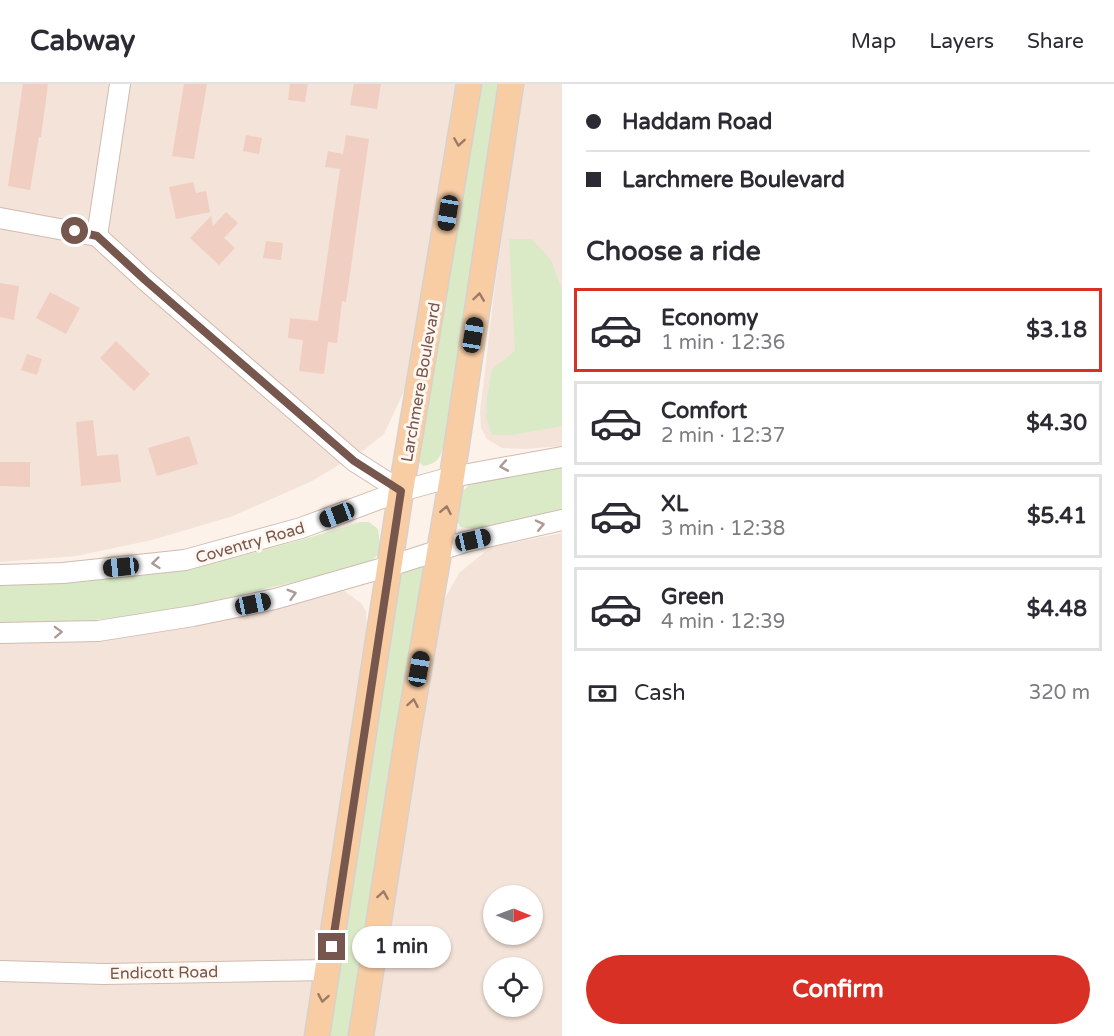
<!DOCTYPE html>
<html lang="en">
<head>
<meta charset="utf-8">
<style>
  body { margin:0; font-family:"Varela Round",sans-serif; background:#f2f2f3; color:#2b2b33; height:100vh; display:flex; flex-direction:column; font-size:22px; white-space:nowrap }
  * { box-sizing:border-box; margin:0 }
  p { font-size:20px; color:#7c7c81 }
  .icon { flex:none; width:33px; height:33px; fill:none; stroke:currentColor; stroke-width:2; stroke-linecap:round; stroke-linejoin:round }
  .map { position:relative; flex:1; overflow:hidden }
  .details { display:flex; flex-direction:column; background:#fff; width:552px }
  .details>* { flex:none }
  .banner { display:grid; align-content:center; height:132px; padding:0 24px; background:#fff }
  .needle { width:39px; rotate:91deg }
  .controls { position:absolute; left:483px; top:801px; display:grid; gap:12px }
  .controls a { display:grid; place-items:center; width:60px; height:60px; border-radius:50%; background:#fff; box-shadow:0 2px 4px #0004; font-size:30px }
  .end { position:absolute; width:27px; height:27px; margin:-14px; border:8px solid #76564d; background:#fff; box-shadow:0 0 0 3px #fff }
  .from { border-radius:50% }
  .bubble { position:absolute; height:42px; border-radius:21px; background:#fff; box-shadow:0 2px 4px #0004; font-size:20px; font-weight:700; line-height:42px; text-align:center }
  .car { position:absolute; width:18px; height:36px; margin:-18px -9px; border-radius:8px; box-shadow:0 0 4px 2px #0007; background:linear-gradient(#222 24%,#8ab4d8 0 40%,#222 0 76%,#8ab4d8 0 86%,#222 0) }
  .banner b { display:flex; align-items:center; gap:21px; height:57px; font-size:22px }
  .banner b+b { border-top:2px solid #e1e1e2 }
  .banner i { width:15px; height:15px; background:#2b2b33 }
  ul { padding:0; list-style:none }
  li { display:flex; align-items:center; gap:18px; height:84px; margin:0 12px 9px; padding:0 12px; border:3px solid #e1e1e2; border-radius:0px }
  li div { flex:1 }
  li b { display:block; font-size:22px }
  li em { font-style:normal; font-weight:700 }
  li.active { border-color:#d93025 }
  li>.icon { width:54px; height:54px; stroke-width:1.5 }
  h2 { padding:0 24px; font-size:27px; line-height:72px }
  .pay { display:flex; align-items:center; gap:15px; height:66px; padding:0 24px; font-size:22px }
  .pay p { margin-inline-start:auto }
  .button { display:flex; gap:12px; margin-top:auto; padding:12px 24px }
  .button a { flex:1; height:69px; border-radius:36px; background:#d93025; color:#fff; font-size:24px; font-weight:700; line-height:69px; text-align:center }
  header { display:flex; align-items:center; gap:36px; box-sizing:border-box; height:84px; padding:0 30px; background:#fff; border-bottom:2px solid #e1e1e2 }
  header strong { font-size:28px }
  nav { display:flex; gap:33px; margin-inline-start:auto; font-size:21px }
  main { display:flex; flex:1; min-height:0 }
  .map>svg:first-child { display:block }
  .residential { fill:#f4e3d8; fill-rule:evenodd }
  .green { fill:#daeac7 }
  .building { fill:#f1cec2 }
  .lines { fill:none; stroke-linecap:round; stroke-linejoin:round }
  .minor-casing { stroke:#d0bbb1; stroke-width:22 }
  .major-casing { stroke:#d9d0cd; stroke-width:27 }
  .minor { stroke:#fff; stroke-width:20 }
  .major { stroke:#f8cda4; stroke-width:24 }
  .oneway { stroke:#9d7a67 }
  .oneway2 { stroke:#ad9a94 }
  .route { stroke:#76564d; stroke-width:8 }
  .labels { text-anchor:middle; stroke-width:6; stroke-linejoin:round; paint-order:stroke }
  .street-label { font-size:16px; fill:#76564d; stroke:#fff7f0 }
</style>
</head>
<body>
<header>
<strong>Cabway</strong>
<nav><a>Map</a><a>Layers</a><a>Share</a></nav>
</header>
<main>
<div class="map">
<svg width="562" height="952" viewBox="0 0 562 952">
  <rect width="100%" height="100%" fill="#fcf2e9"/>
  <!-- residential -->
  <g class="residential">
    <path d="M 0,0 L 456,0 L 424,207 L 406,303 L 384,350 L 364,366 L 312,397 L 233,432 L 152,456 L 76,472 L 0,478 Z"/>
    <path d="M 523,0 L 562,0 L 562,362 L 524,365 L 502,364 L 487,355 L 481,344 L 480,328 L 495,201 Z"/>
    <path d="M 562,449 L 562,952 L 369,952 L 438,527 L 459,489 L 491,463 ZM 494,812 L 532,812 L 532,850 L 494,850 ZM 494,884 L 532,884 L 532,922 L 494,922 Z"/>
    <path d="M 329,507 L 344,507 L 361,519 L 366,527 L 367,544 L 305,952 L 0,952 L 0,559 L 64,556 Z"/>
  </g>
  <!-- green -->
  <g class="green">
    <path d="M 474,0 L 501,0 L 445,357 C 440,373 440,379 423,382 L 417,376 Z"/>
    <path d="M 509,155 L 532,155 L 551,176 L 562,206 L 562,342 L 512,351 L 492,351 L 486,333 L 487,313 L 492,285 L 515,267 Z"/>
    <path d="M 562,382 L 562,427 L 474,445 L 460,443 L 455,431 L 457,413 L 469,401 Z"/>
    <path d="M 360,438 L 369,438 L 378,445 L 381,468 L 371,477 L 324,491 L 162,529 L 73,538 L 0,540 L 0,500 C 46,498 92,497 137,491 C 212,482 288,461 360,438 Z"/>
    <path d="M 439,465 L 361,952 L 317,952 L 390,482 Z"/>
  </g>
  <!-- building -->
  <g class="building">
    <path d="M 23,0 L 48,0 L 41,53 L 39,53 L 30,106 L 8,102 Z"/>
    <path d="M 184,0 L 207,0 L 194,75 L 172,72 Z"/>
    <path d="M 290,0 L 308,0 L 305,18 L 288,16 Z"/>
    <path d="M 354,0 L 381,0 L 377,25 L 350,21 Z"/>
    <path d="M 246,51 L 262,54 L 259,70 L 243,67 Z"/>
    <path d="M 346,51 L 369,55 L 346,218 L 342,217 L 337,259 L 328,258 L 324,290 L 299,287 L 303,256 L 288,254 L 290,234 L 318,237 L 340,85 L 325,83 L 328,67 L 343,70 Z"/>
    <path d="M 193,98 L 196,109 L 206,107 L 210,128 L 176,135 L 169,103 Z"/>
    <path d="M 226,128 L 238,139 L 224,154 L 235,164 L 219,181 L 190,154 L 211,132 L 213,142 Z"/>
    <path d="M 266,157 L 283,159 L 281,176 L 263,174 Z"/>
    <path d="M 0,199 L 19,202 L 14,236 L 0,233 Z"/>
    <path d="M 50,208 L 80,224 L 66,250 L 36,234 Z"/>
    <path d="M 116,257 L 150,290 L 134,307 L 100,274 Z"/>
    <path d="M 27,270 L 42,275 L 37,291 L 21,286 Z"/>
    <path d="M 93,336 L 97,372 L 118,370 L 121,398 L 81,402 L 76,338 Z"/>
    <path d="M 189,352 L 198,380 L 157,392 L 148,364 Z"/>
    <path d="M 0,378 L 30,378 L 30,403 L 0,402 Z"/>
  </g>
  <g class="lines">
    <!-- minor casing -->
    <g class="minor-casing">
      <g id="minor">
        <path d="M 0,134 L 97,152 L 145,196 L 354,377 L 401,407"/>
        <path d="M 97,152 L 120,0"/>
        <path d="M 0,491 L 63,489 L 185,476 L 301,444 L 401,407 L 452,393 L 562,373"/>
        <path d="M 0,549 L 98,547 L 193,532 L 275,515 L 390,482 L 465,458 L 562,436"/>
        <path d="M 0,887 L 104,890 L 328,886"/>
      </g>
    </g>
    <!-- major casing -->
    <g class="major-casing">
      <g id="major">
        <path d="M 317,952 L 401,407 L 469,0"/>
        <path d="M 361,952 L 408,649 L 452,393 L 511,0"/>
      </g>
    </g>
    <!-- minor -->
    <use href="#minor" class="minor"/>
    <!-- major -->
    <use href="#major" class="major"/>
  </g>
  <!-- one-way arrows -->
  <defs><path id="oneway-chevron" d="M-2-3.5L2.5 0L-2 3.5" fill="none" stroke-width="1.6" stroke-linecap="round" stroke-linejoin="round" transform="scale(1.5)"/></defs>
  <g class="oneway">
    <use href="#oneway-chevron" transform="translate(459 58) rotate(99)"/>
    <use href="#oneway-chevron" transform="translate(479 213) rotate(-82)"/>
    <use href="#oneway-chevron" transform="translate(446 426) rotate(-79)"/>
    <use href="#oneway-chevron" transform="translate(413 619) rotate(-80)"/>
    <use href="#oneway-chevron" transform="translate(383 811) rotate(-81)"/>
    <use href="#oneway-chevron" transform="translate(323 914) rotate(100)"/>
  </g>
  <g class="oneway2">
    <use href="#oneway-chevron" transform="translate(504 382) rotate(170)"/>
    <use href="#oneway-chevron" transform="translate(540 441) rotate(-13)"/>
    <use href="#oneway-chevron" transform="translate(156 479) rotate(174)"/>
    <use href="#oneway-chevron" transform="translate(292 510) rotate(-16)"/>
    <use href="#oneway-chevron" transform="translate(58 548) rotate(-2)"/>
  </g>
  <g class="lines">
    <!-- route -->
    <path class="route" d="M 75,147 L 97,152 L 145,196 L 354,377 L 401,407 L 332,863"/>
  </g>
  <g class="labels">
    <!-- street labels -->
    <g class="street-label">
      <text transform="translate(420 298) rotate(-80)" y="6">Larchmere Boulevard</text>
      <text transform="translate(250 458) rotate(-16)" y="6">Coventry Road</text>
      <text transform="translate(164 888) rotate(-1)" y="6">Endicott Road</text>
    </g>
  </g>
</svg>
<div class="controls">
<a><svg class="needle" viewBox="-14 -14 28 28"><path d="M0-13l5 13h-10z" fill="#e53935"/><path d="M0 13l5-13h-10z" fill="#7c7c81"/></svg></a>
<a><svg class="icon" aria-label="locate" viewBox="0 0 24 24"><circle cx="12" cy="12" r="6"/><path d="M12 2v4M12 18v4M2 12h4M18 12h4"/></svg></a>
</div>
<i class="end from" style="left:75px;top:147px"></i>
<i class="end" style="left:332px;top:863px"></i>
<div class="bubble" style="left:352px;top:842px;width:99px">1 min</div>
<i class="car" style="left:448px;top:129px;rotate:189deg"></i>
<i class="car" style="left:473px;top:251px;rotate:9deg"></i>
<i class="car" style="left:337px;top:431px;rotate:249deg"></i>
<i class="car" style="left:473px;top:456px;rotate:77deg"></i>
<i class="car" style="left:121px;top:483px;rotate:264deg"></i>
<i class="car" style="left:253px;top:520px;rotate:78deg"></i>
<i class="car" style="left:419px;top:585px;rotate:10deg"></i>
</div>
<section class="details">
<div class="banner">
<b><i class="from"></i>Haddam Road</b>
<b><i></i>Larchmere Boulevard</b>
</div>
<h2>Choose a ride</h2>
<ul>
<li class="active"><svg class="icon" aria-label="car" viewBox="0 0 24 24"><path d="M5 17H2v-5l4-1 3-4h7l3 4 3 1v5h-3M9 17h6M6 11h13"/><circle cx="7" cy="17" r="2"/><circle cx="17" cy="17" r="2"/></svg><div><b>Economy</b><p>1 min · 12:36</p></div><em>$3.18</em></li>
<li><svg class="icon" aria-label="car" viewBox="0 0 24 24"><path d="M5 17H2v-5l4-1 3-4h7l3 4 3 1v5h-3M9 17h6M6 11h13"/><circle cx="7" cy="17" r="2"/><circle cx="17" cy="17" r="2"/></svg><div><b>Comfort</b><p>2 min · 12:37</p></div><em>$4.30</em></li>
<li><svg class="icon" aria-label="car" viewBox="0 0 24 24"><path d="M5 17H2v-5l4-1 3-4h7l3 4 3 1v5h-3M9 17h6M6 11h13"/><circle cx="7" cy="17" r="2"/><circle cx="17" cy="17" r="2"/></svg><div><b>XL</b><p>3 min · 12:38</p></div><em>$5.41</em></li>
<li><svg class="icon" aria-label="car" viewBox="0 0 24 24"><path d="M5 17H2v-5l4-1 3-4h7l3 4 3 1v5h-3M9 17h6M6 11h13"/><circle cx="7" cy="17" r="2"/><circle cx="17" cy="17" r="2"/></svg><div><b>Green</b><p>4 min · 12:39</p></div><em>$4.48</em></li>
</ul>
<div class="pay"><svg class="icon" aria-label="cash" viewBox="0 0 24 24"><path d="M3 7h18v10H3z"/><circle cx="12" cy="12" r="2"/></svg>Cash<p>320 m</p></div>
<div class="button"><a>Confirm</a></div>
</section>
</main>
</body>
</html>
